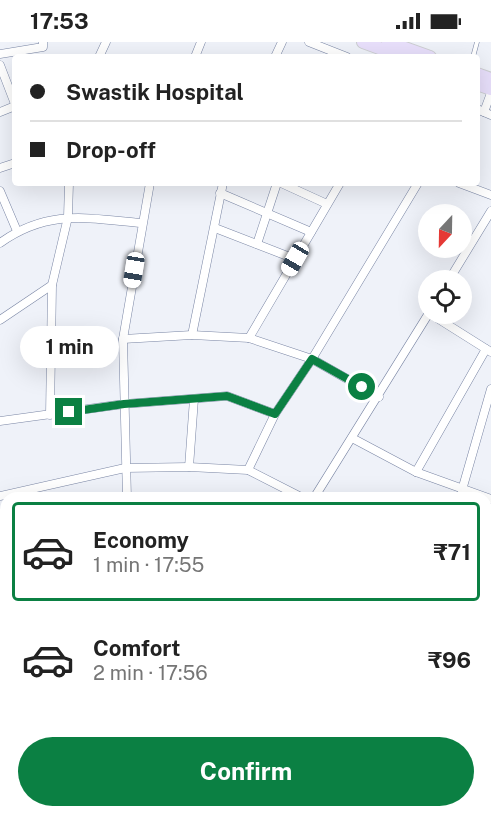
<!DOCTYPE html>
<html lang="en">
<head>
<meta charset="utf-8">
<style>
  body { margin:0; font-family:"Public Sans",sans-serif; background:#f2f2f2; color:#222; height:100vh; display:flex; flex-direction:column; font-size:22px; white-space:nowrap }
  * { box-sizing:border-box; margin:0 }
  p { font-size:20px; color:#767676 }
  .icon { flex:none; width:33px; height:33px; fill:none; stroke:currentColor; stroke-width:2; stroke-linecap:round; stroke-linejoin:round }
  .map { position:relative; flex:1; overflow:hidden }
  .sheet { position:absolute; left:0px; top:450px; width:492px; height:326px; display:flex; flex-direction:column; background:#fff; border-radius:18px 18px 0 0; box-shadow:0 6px 24px #0002 }
  .sheet>* { flex:none }
  .banner { position:absolute; left:12px; top:12px; width:468px; height:132px; border-radius:6px; box-shadow:0 6px 24px #0002; display:grid; align-content:center; height:132px; padding:0 18px; background:#fff }
  .needle { width:39px; rotate:202deg }
  .controls { position:absolute; left:418px; top:162px; display:grid; gap:12px }
  .controls a { display:grid; place-items:center; width:54px; height:54px; border-radius:50%; background:#fff; box-shadow:0 6px 24px #0002; font-size:30px }
  .end { position:absolute; width:27px; height:27px; margin:-14px; border:8px solid #0b8043; background:#fff; box-shadow:0 0 0 3px #fff }
  .from { border-radius:50% }
  .bubble { position:absolute; height:42px; border-radius:21px; background:#fff; box-shadow:0 6px 24px #0002; font-size:20px; font-weight:700; line-height:42px; text-align:center }
  .car { position:absolute; width:18px; height:36px; margin:-18px -9px; border-radius:8px; box-shadow:0 0 4px 2px #0007; background:linear-gradient(#fff 24%,#345 0 40%,#fff 0 76%,#345 0 86%,#fff 0) }
  .banner b { display:flex; align-items:center; gap:21px; height:57px; font-size:22px }
  .banner b+b { border-top:2px solid #e0e0e0 }
  .banner i { width:15px; height:15px; background:#222 }
  ul { padding:10px 0 0; list-style:none }
  li { display:flex; align-items:center; gap:18px; height:99px; margin:0 12px 9px; padding:0 6px; border:3px solid transparent; border-radius:6px }
  li div { flex:1 }
  li b { display:block; font-size:22px }
  li em { font-style:normal; font-weight:700 }
  li.on { border-color:#0b8043 }
  li>.icon { width:54px; height:54px; stroke-width:1.5 }
  .button { display:flex; gap:12px; margin-top:auto; padding:12px 18px }
  .button a { flex:1; height:69px; border-radius:36px; background:#0b8043; color:#fff; font-size:24px; font-weight:700; line-height:69px; text-align:center }
  .status { display:flex; justify-content:space-between; align-items:center; height:42px; padding:0 30px; background:#fff; direction:ltr }
  .status svg { height:16px; fill:currentColor }
  .map>svg:first-child { display:block }
  .lines { fill:none; stroke-linecap:round; stroke-linejoin:round }
  .service-casing { stroke:#7985a4; stroke-width:5 }
  .minor-casing { stroke:#7985a4; stroke-width:9 }
  .primary-casing { stroke:#ccced1; stroke-width:14 }
  .service { stroke:#fff; stroke-width:4 }
  .minor { stroke:#fff; stroke-width:8 }
  .primary { stroke:#e8dffb; stroke-width:12 }
  .route { stroke:#0b8043; stroke-width:8 }
</style>
</head>
<body>
<div class="status"><b>17:53</b><svg viewBox="0 0 49 12"><path d="M0 12V9h3v3zM5 12V6h3v6zM10 12V3h3v9zM15 12V0h3v12zM26 1h20v11H26zM47 4h2v5h-2z"/></svg></div>
<div class="map">
<svg width="491" height="775" viewBox="0 0 491 775">
  <rect width="100%" height="100%" fill="#eff2f9"/>
  <g class="lines">
    <!-- service casing -->
    <g class="service-casing">
      <g id="service">
        <path d="M 473,15 L 477,0"/>
        <path d="M 486,694 L 491,693"/>
        <path d="M 55,770 L 66,775"/>
        <path d="M 124,775 L 130,770"/>
        <path d="M 186,775 L 188,770"/>
        <path d="M 447,775 L 449,770"/>
      </g>
    </g>
    <!-- minor casing -->
    <g class="minor-casing">
      <g id="minor">
        <path d="M 309,0 L 347,15"/>
        <path d="M 0,12 L 43,5 L 43,0"/>
        <path d="M 99,15 L 106,0"/>
        <path d="M 195,15 L 201,0"/>
        <path d="M 275,15 L 282,0"/>
        <path d="M 0,23 L 15,62"/>
        <path d="M 477,67 L 491,73"/>
        <path d="M 0,70 L 15,64"/>
        <path d="M 484,70 L 491,51"/>
        <path d="M 0,126 L 15,121"/>
        <path d="M 281,141 L 327,162"/>
        <path d="M 459,141 L 491,153"/>
        <path d="M 0,149 L 17,189"/>
        <path d="M 220,151 L 311,190"/>
        <path d="M 215,186 L 295,217"/>
        <path d="M 0,201 C 48,167 86,176 141,181"/>
        <path d="M 257,202 L 277,141"/>
        <path d="M 449,238 L 491,169"/>
        <path d="M 429,271 L 491,310"/>
        <path d="M 0,278 L 52,243"/>
        <path d="M 192,293 L 223,141"/>
        <path d="M 249,296 L 340,141"/>
        <path d="M 123,297 L 192,293 L 249,296 L 312,317 L 379,355"/>
        <path d="M 50,373 L 52,243 L 68,175 L 69,141"/>
        <path d="M 0,379 L 124,362 L 227,354 L 275,372"/>
        <path d="M 352,396 L 416,430 L 491,457"/>
        <path d="M 189,425 L 194,357"/>
        <path d="M 248,428 L 275,372 L 312,317 L 418,141"/>
        <path d="M 416,430 L 486,307"/>
        <path d="M 462,448 L 491,347"/>
        <path d="M 0,454 L 125,426 L 189,425 L 248,428 L 303,456"/>
        <path d="M 127,456 L 123,297 L 150,141"/>
        <path d="M 314,456 L 429,271"/>
        <path d="M 0,501 L 6,504"/>
      </g>
    </g>
    <!-- primary casing -->
    <g class="primary-casing">
      <g id="primary">
        <path d="M 363,0 L 404,15"/>
        <path d="M 388,0 L 430,15"/>
        <path d="M 477,32 L 491,37"/>
        <path d="M 477,42 L 491,47"/>
      </g>
    </g>
    <!-- service -->
    <use href="#service" class="service"/>
    <!-- minor -->
    <use href="#minor" class="minor"/>
    <!-- primary -->
    <use href="#primary" class="primary"/>
  </g>
  <g class="lines">
    <!-- route -->
    <path class="route" d="M 69,370 L 124,362 L 227,354 L 275,372 L 312,317 L 362,345"/>
  </g>
</svg>
<div class="controls">
<a><svg class="needle" viewBox="-14 -14 28 28"><path d="M0-13l5 13h-10z" fill="#e53935"/><path d="M0 13l5-13h-10z" fill="#767676"/></svg></a>
<a><svg class="icon" aria-label="locate" viewBox="0 0 24 24"><circle cx="12" cy="12" r="6"/><path d="M12 2v4M12 18v4M2 12h4M18 12h4"/></svg></a>
</div>
<i class="end from" style="left:362px;top:345px"></i>
<i class="end" style="left:69px;top:370px"></i>
<div class="bubble" style="left:20px;top:284px;width:99px">1 min</div>
<i class="car" style="left:295px;top:217px;rotate:210deg"></i>
<i class="car" style="left:134px;top:228px;rotate:189deg"></i>
<div class="banner">
<b><i class="from"></i>Swastik Hospital</b>
<b><i></i>Drop-off</b>
</div>
<section class="sheet">
<ul>
<li class="on"><svg class="icon" aria-label="car" viewBox="0 0 24 24"><path d="M5 17H2v-5l4-1 3-4h7l3 4 3 1v5h-3M9 17h6M6 11h13"/><circle cx="7" cy="17" r="2"/><circle cx="17" cy="17" r="2"/></svg><div><b>Economy</b><p>1 min · 17:55</p></div><em>₹71</em></li>
<li><svg class="icon" aria-label="car" viewBox="0 0 24 24"><path d="M5 17H2v-5l4-1 3-4h7l3 4 3 1v5h-3M9 17h6M6 11h13"/><circle cx="7" cy="17" r="2"/><circle cx="17" cy="17" r="2"/></svg><div><b>Comfort</b><p>2 min · 17:56</p></div><em>₹96</em></li>
</ul>
<div class="button"><a>Confirm</a></div>
</section>
</div>
</body>
</html>
